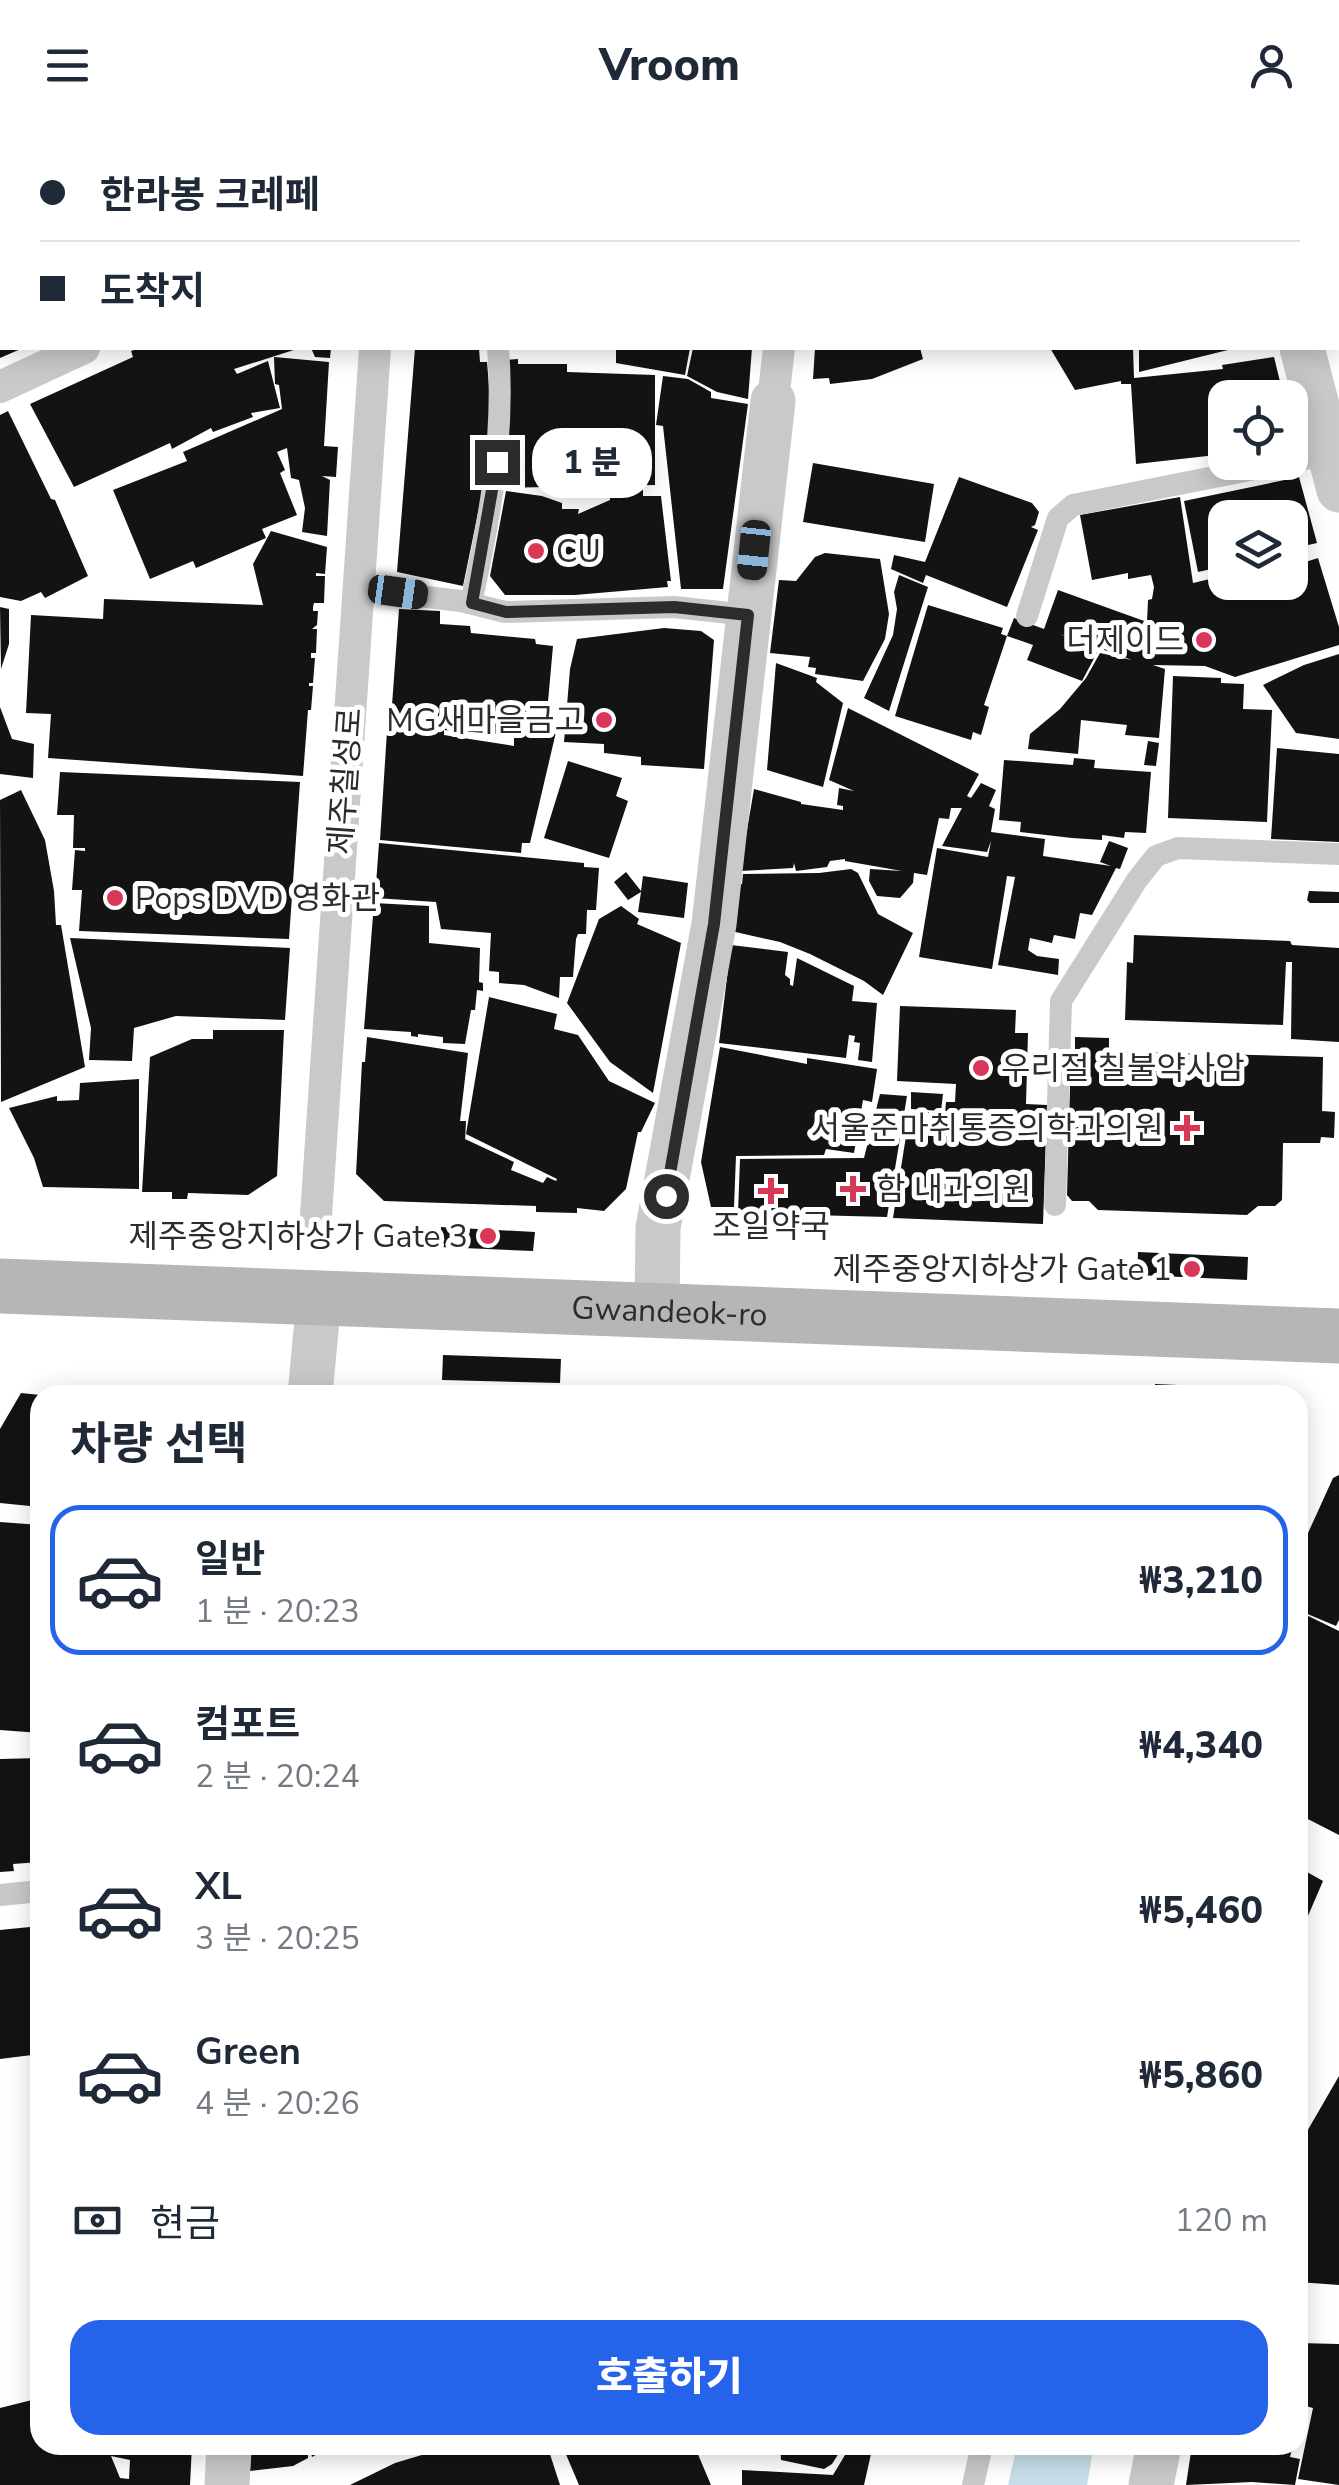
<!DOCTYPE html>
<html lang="ko">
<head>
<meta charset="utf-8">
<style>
  body { margin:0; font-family:"Nunito Sans","Noto Sans KR",sans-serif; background:#f2f2f3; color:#1f2937; height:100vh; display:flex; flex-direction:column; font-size:38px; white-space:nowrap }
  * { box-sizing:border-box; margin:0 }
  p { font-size:32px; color:#747a83 }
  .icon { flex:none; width:55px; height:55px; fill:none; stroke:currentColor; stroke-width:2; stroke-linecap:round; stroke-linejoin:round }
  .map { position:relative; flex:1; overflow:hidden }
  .details { position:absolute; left:30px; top:1255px; width:1278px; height:1070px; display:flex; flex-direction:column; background:#fff; border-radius:30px; box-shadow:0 5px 25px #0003 }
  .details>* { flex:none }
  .guide { position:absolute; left:0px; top:0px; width:1340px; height:220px; box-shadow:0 5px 25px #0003; display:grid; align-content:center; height:220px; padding:0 40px; background:#fff }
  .tools { position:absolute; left:1208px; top:250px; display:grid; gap:20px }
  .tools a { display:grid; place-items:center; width:100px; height:100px; border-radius:20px; background:#fff; box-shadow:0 5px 25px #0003; font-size:50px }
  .end { position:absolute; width:45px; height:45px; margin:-22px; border:12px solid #2c2c2c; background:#fff; box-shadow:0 0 0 5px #fff }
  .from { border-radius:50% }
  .bubble { position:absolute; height:70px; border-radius:30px; background:#fff; box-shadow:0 5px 25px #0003; font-size:32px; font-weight:800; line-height:70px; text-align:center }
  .car { position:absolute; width:30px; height:60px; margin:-30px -15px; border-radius:12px; box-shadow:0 0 8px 2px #0007; background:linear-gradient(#222 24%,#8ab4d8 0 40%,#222 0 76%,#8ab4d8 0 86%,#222 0) }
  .guide b { display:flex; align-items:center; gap:35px; height:95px; font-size:38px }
  .guide b+b { border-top:2px solid #e0e1e3 }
  .guide i { width:25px; height:25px; background:#1f2937 }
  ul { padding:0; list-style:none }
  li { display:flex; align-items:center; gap:30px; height:150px; margin:0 20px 15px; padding:0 20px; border:5px solid transparent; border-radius:30px }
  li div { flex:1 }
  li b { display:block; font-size:38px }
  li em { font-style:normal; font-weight:800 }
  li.on { border-color:#2563eb }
  li>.icon { width:90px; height:90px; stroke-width:1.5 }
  h2 { padding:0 40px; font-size:45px; line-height:120px }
  .pay { display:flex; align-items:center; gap:25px; height:110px; padding:0 40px; font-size:38px }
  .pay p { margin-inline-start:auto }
  .action { display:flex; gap:20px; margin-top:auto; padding:20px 40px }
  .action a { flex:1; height:115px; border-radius:30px; background:#2563eb; color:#fff; font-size:40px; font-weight:800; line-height:115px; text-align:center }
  header { display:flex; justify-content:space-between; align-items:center; height:130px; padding:0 40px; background:#fff; font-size:45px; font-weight:800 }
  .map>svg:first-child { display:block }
  .water { fill:#c7dfe8 }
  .building { fill:#131313; fill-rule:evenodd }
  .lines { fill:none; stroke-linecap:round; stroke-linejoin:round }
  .service { stroke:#c9c9c9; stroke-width:22 }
  .pedestrian { stroke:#c9c9c9; stroke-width:32 }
  .minor { stroke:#c9c9c9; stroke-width:45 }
  .secondary { stroke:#b6b6b6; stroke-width:55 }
  .route { stroke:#2c2c2c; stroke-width:12 }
  .poi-dot { fill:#d93758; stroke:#fff; stroke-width:4 }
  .labels { text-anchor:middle; stroke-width:10; stroke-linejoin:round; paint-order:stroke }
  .poi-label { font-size:32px; fill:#2c2c2c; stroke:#fff; text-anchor:end }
  .street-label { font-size:32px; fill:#2c2c2c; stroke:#fff }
</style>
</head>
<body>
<header><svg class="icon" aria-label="menu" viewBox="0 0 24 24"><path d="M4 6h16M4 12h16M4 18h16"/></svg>Vroom<svg class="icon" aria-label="person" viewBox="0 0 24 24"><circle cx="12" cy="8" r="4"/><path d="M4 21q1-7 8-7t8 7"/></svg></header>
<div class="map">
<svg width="1339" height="2355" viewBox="0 0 1339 2355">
  <rect width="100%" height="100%" fill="#fff"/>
  <!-- water -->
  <path class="water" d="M 1017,2315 L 1094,2315 L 1087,2355 L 1008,2355 Z"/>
  <!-- building -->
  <g class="building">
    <path d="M 0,218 L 23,218 L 0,228 Z"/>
    <path d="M 140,218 L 300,218 L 234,239 L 237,244 L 268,231 L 280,278 L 251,283 L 253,287 L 213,302 L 211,298 L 172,319 L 170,313 L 74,357 L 30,274 L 133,227 L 131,221 Z"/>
    <path d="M 311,218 L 331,218 L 330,228 L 315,227 Z"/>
    <path d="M 415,218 L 479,218 L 480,232 L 487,232 L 491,279 L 485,349 L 463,456 L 397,442 Z"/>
    <path d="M 616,218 L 690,218 L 685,245 L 616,233 Z"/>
    <path d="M 693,218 L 752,218 L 748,269 L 717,262 L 687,246 Z"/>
    <path d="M 815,218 L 920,218 L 923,229 L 872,249 L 830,254 L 829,248 L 813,249 Z"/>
    <path d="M 1050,218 L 1133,218 L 1134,248 L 1223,239 L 1222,235 L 1274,227 L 1284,268 L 1225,268 L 1225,324 L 1136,334 L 1131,254 L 1121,254 L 1121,251 L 1075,260 Z"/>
    <path d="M 1139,218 L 1232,218 L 1232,219 L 1139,242 Z"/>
    <path d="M 274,227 L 329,232 L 324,316 L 338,317 L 336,347 L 322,346 L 330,350 L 327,406 L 302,402 L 305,378 L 299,350 L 291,348 L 287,318 L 277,322 L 285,340 L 280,343 L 297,385 L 262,399 L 266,408 L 196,438 L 193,431 L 150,449 L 113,360 L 187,331 L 183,322 L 282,279 L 279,255 L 275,254 Z"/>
    <path d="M 518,229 L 518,234 L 567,234 L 567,242 L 655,245 L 655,355 L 498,358 L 502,230 Z"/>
    <path d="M 663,246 L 688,249 L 711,262 L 711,268 L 748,274 L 723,459 L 681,459 L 663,296 L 656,295 Z"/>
    <path d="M 8,281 L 51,369 L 55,370 L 88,446 L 45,468 L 41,462 L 21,471 L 0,467 L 0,285 Z"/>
    <path d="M 813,333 L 934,354 L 925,412 L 803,392 Z"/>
    <path d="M 959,347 L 1032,373 L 1039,382 L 1035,395 L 1031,397 L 1038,400 L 1007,477 L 926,445 L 923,453 L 891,439 L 894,425 L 925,432 Z"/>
    <path d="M 1299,347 L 1317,413 L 1290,419 L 1290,388 L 1225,388 L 1225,436 L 1198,442 L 1184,371 Z"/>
    <path d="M 643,359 L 643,366 L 661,366 L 671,451 L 667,451 L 668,457 L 575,465 L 505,465 L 490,446 L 506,361 L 542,366 L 562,373 L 562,379 L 579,379 L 578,384 L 610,370 L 610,366 Z"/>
    <path d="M 1180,367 L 1193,453 L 1210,449 L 1213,460 L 1238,452 L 1290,452 L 1290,437 L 1318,428 L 1339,497 L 1339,515 L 1235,547 L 1205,536 L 1153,535 L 1165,539 L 1159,608 L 1125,605 L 1127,595 L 1081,590 L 1078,624 L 1028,619 L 1030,604 L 1060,579 L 1086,548 L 1100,523 L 1132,530 L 1060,504 L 1098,521 L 1082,551 L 1027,530 L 1033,515 L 1007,506 L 1014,488 L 1044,499 L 1058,460 L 1147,492 L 1148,470 L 1152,469 L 1154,457 L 1151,445 L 1128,449 L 1128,443 L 1092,450 L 1080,385 Z"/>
    <path d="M 271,401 L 327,417 L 325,444 L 316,443 L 316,446 L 325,446 L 324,473 L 314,473 L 313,477 L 313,481 L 318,481 L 317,495 L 312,499 L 317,499 L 316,523 L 311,523 L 311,528 L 315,528 L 313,553 L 309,553 L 309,556 L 313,556 L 311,580 L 308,580 L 303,646 L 48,628 L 51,584 L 26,583 L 31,485 L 103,489 L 104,469 L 263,475 L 253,434 Z"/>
    <path d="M 825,423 L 880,429 L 889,484 L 885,509 L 863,551 L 815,544 L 816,538 L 808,537 L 810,527 L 770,523 L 779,450 L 796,451 L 815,427 Z"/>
    <path d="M 899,445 L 928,457 L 889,581 L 864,568 L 893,505 L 897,479 L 894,462 Z"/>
    <path d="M 928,475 L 1003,498 L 1001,504 L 1007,506 L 984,575 L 989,577 L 981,605 L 973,602 L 971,610 L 895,586 Z"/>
    <path d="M 0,477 L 9,479 L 9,514 L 1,539 Z"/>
    <path d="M 399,479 L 440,481 L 440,494 L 470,496 L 471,503 L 535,509 L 536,514 L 553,516 L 547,583 L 551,584 L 550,600 L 556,602 L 530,713 L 522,713 L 521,723 L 380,710 L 387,601 L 395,602 L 396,580 L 392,575 ZM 444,600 L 514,605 L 514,616 L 444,605 Z"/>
    <path d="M 664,498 L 701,501 L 714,510 L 704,639 L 641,635 L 641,627 L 604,623 L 604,614 L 564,612 L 570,539 L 577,509 Z"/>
    <path d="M 1339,524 L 1339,609 L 1296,603 L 1263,555 L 1304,535 Z"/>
    <path d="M 776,533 L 817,548 L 816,552 L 843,573 L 823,657 L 767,640 Z"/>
    <path d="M 1173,546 L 1221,548 L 1221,553 L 1244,554 L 1243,579 L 1272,580 L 1267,692 L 1168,688 Z"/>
    <path d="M 0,577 L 12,609 L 34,614 L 33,648 L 0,644 Z"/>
    <path d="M 848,578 L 979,644 L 967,666 L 971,668 L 981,653 L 996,660 L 989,676 L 995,679 L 991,702 L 1045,709 L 1043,726 L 1111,736 L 1100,732 L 1109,711 L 1128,718 L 1120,739 L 1116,738 L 1092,785 L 1080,783 L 1075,809 L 1054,805 L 1052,813 L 1030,808 L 1028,820 L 1037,826 L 1059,829 L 1058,845 L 998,835 L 1015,747 L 1007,746 L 992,839 L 919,827 L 937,718 L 988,727 L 991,711 L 987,722 L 942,716 L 962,678 L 951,678 L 949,689 L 939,688 L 927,745 L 914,743 L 913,753 L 900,768 L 877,766 L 869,751 L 870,739 L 902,741 L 845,731 L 845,729 L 830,731 L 827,737 L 796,741 L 794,733 L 793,738 L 740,741 L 754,659 L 801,672 L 801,674 L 843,680 L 843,676 L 837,675 L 839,658 L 854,661 L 829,650 Z"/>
    <path d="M 1148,611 L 1159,613 L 1156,636 L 1144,635 Z"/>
    <path d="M 1277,618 L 1339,624 L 1339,712 L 1271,709 Z"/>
    <path d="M 1074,628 L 1095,630 L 1094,638 L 1151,642 L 1146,703 L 1125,702 L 1124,708 L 1102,705 L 1102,710 L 1072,708 L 1020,702 L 1021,692 L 999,690 L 1004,630 L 1073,635 Z"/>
    <path d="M 568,631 L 622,648 L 616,666 L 628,671 L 609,728 L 544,708 Z"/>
    <path d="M 60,642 L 300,652 L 289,809 L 79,801 L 82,760 L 72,760 L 75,720 L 85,721 L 85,718 L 73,718 L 74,685 L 57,685 Z"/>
    <path d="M 21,660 L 45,710 L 54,761 L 56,795 L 61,795 L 85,937 L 1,972 L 0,670 Z"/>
    <path d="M 379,713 L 584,733 L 584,737 L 599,738 L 596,780 L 587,780 L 586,804 L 578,804 L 576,809 L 573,847 L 560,847 L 559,868 L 524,855 L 499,853 L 499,842 L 489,841 L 491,803 L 441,799 L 436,772 L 375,768 Z"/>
    <path d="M 851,739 L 858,743 L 878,784 L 913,803 L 883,865 L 864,851 L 810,824 L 780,812 L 731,801 L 736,755 L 742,754 L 743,744 L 819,743 Z"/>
    <path d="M 626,742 L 641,761 L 643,746 L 688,753 L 684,788 L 638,782 L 641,762 L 628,770 L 614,752 Z"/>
    <path d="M 1309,761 L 1339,762 L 1339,773 L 1310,773 L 1307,770 Z"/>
    <path d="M 374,773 L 429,776 L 429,813 L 480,818 L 479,852 L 483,853 L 483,861 L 477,860 L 475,880 L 471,880 L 465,914 L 443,913 L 443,907 L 418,904 L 418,907 L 411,906 L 411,902 L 364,899 Z"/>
    <path d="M 621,776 L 639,789 L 637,794 L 681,813 L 653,963 L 610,932 L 567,873 L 599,789 Z"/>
    <path d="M 1134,805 L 1290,811 L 1292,815 L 1339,818 L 1339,912 L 1291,909 L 1292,832 L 1286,832 L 1283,895 L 1125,890 L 1127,832 L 1133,833 Z"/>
    <path d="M 70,808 L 290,818 L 285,890 L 176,886 L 134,898 L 132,931 L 89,930 L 91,898 Z"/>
    <path d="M 731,815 L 788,822 L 785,845 L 790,849 L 790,855 L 793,856 L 797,828 L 854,856 L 852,871 L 877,873 L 872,932 L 858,930 L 860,913 L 854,912 L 855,906 L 849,905 L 846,928 L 719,913 Z"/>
    <path d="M 489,867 L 557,884 L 554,899 L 578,905 L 609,951 L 655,973 L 641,1002 L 638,1002 L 626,1059 L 604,1081 L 577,1078 L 577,1083 L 536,1082 L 536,1076 L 384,1071 L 356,1044 L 362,932 L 365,932 L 367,907 L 468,923 L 460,991 L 466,991 L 465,1012 L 465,1009 L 514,1032 L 511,1040 L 543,1053 L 547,1047 L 556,1051 L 557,1049 L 466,1004 Z"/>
    <path d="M 900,876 L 1016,880 L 1015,903 L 1028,903 L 1026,974 L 1047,975 L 1043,1094 L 893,1088 L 910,981 L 945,983 L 946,972 L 955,972 L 956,954 L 897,951 Z"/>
    <path d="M 213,900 L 284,900 L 277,1046 L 248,1065 L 188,1063 L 187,1069 L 172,1069 L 172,1062 L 142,1062 L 150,927 L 192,909 L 213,909 Z"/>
    <path d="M 1075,907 L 1109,908 L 1109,921 L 1323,927 L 1322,981 L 1335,982 L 1334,1008 L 1321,1007 L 1320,1013 L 1283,1013 L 1282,1070 L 1275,1076 L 1258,1076 L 1247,1085 L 1098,1080 L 1089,1071 L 1072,1071 L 1067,1065 L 1071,921 L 1075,921 Z"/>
    <path d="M 720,917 L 807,934 L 807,928 L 877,939 L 872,972 L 863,970 L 854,1023 L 826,1019 L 824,1025 L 736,1026 L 734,1077 L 711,1077 L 701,1032 Z"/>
    <path d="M 139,949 L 139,1059 L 43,1057 L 34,1028 L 9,978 L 57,966 L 57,971 L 79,970 L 80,953 Z"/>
    <path d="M 911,962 L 943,964 L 941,981 L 911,979 Z"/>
    <path d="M 880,964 L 907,966 L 887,1087 L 738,1083 L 740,1029 L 864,1028 Z"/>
    <path d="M 441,1097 L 535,1102 L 533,1121 L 440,1117 Z"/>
    <path d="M 1138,1122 L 1248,1127 L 1247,1150 L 1137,1145 Z"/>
    <path d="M 443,1225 L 561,1229 L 560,1253 L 442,1250 Z"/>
    <path d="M 1155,1254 L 1246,1258 L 1246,1265 L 1155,1265 Z"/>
    <path d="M 21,1263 L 40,1265 L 40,1377 L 0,1373 L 0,1299 Z"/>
    <path d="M 1339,1345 L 1339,1490 L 1336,1496 L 1298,1480 L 1298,1425 L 1333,1348 Z"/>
    <path d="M 0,1392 L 40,1395 L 40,1603 L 0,1600 Z"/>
    <path d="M 1298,1481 L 1339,1501 L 1339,1705 L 1298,1684 Z"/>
    <path d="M 40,1628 L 40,1732 L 13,1734 L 14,1741 L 0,1742 L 0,1629 Z"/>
    <path d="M 1298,1737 L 1323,1751 L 1298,1809 Z"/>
    <path d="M 40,1796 L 40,1924 L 0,1929 L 0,1800 Z"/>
    <path d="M 1339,1946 L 1339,2155 L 1298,2152 L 1298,2017 Z"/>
    <path d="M 1298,2213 L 1339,2214 L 1339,2355 L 1298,2349 L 1313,2278 L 1298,2274 Z"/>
    <path d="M 40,2268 L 40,2315 L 192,2315 L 190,2355 L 0,2355 L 0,2278 ZM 111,2326 L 130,2330 L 129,2349 L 120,2348 Z"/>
    <path d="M 252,2315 L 308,2315 L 308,2328 L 293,2336 L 250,2341 Z"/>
    <path d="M 309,2315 L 334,2315 L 312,2327 Z"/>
    <path d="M 455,2315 L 547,2315 L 560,2355 L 350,2355 L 395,2333 Z"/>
    <path d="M 562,2315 L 694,2315 L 711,2355 L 579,2355 Z"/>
    <path d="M 780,2315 L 844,2315 L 832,2334 L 824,2339 L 781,2330 Z"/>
    <path d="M 851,2315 L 873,2315 L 864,2355 L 742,2355 L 742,2340 L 833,2345 Z"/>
    <path d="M 1192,2315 L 1293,2315 L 1290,2327 L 1300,2329 L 1295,2355 L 1252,2352 L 1186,2355 Z"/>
  </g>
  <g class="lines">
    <!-- service -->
    <g class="service">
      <path d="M 358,459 L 461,471 L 505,482 L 674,477 L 748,485"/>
      <path d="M 471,473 C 490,389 505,305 498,218"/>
      <path d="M 1027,486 L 1058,388 L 1073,375 L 1330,324"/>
      <path d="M 1055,1075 L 1061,871 L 1137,750 L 1156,726 L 1178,718 L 1339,724"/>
      <path d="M 0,1765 L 40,1761"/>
      <path d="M 973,2355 L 982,2315"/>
    </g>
    <!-- pedestrian -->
    <g class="pedestrian">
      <path d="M 968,0 L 980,2"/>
      <path d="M 389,2 L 389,0"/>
      <path d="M 839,2 L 867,0"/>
      <path d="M 1338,90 L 1339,90"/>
      <path d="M 0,257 L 84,218"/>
      <path d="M 773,271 L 779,218"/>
      <path d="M 316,1085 L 375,218"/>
    </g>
    <!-- minor -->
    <g class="minor">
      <path d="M 1285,2 L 1285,0"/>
      <path d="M 1302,218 L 1339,360"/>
      <path d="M 657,1181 L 658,1098 L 714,794 L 773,271"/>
      <path d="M 310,1265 L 319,1168"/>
      <path d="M 227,2355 L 229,2315"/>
      <path d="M 1151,2355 L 1159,2315"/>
    </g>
    <!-- secondary -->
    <path class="secondary" id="s1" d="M 0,1156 L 1339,1206"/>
  </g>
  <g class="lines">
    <!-- route -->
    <path class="route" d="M 497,332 L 472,473 L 506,482 L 674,477 L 748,485 L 714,794 L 666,1066"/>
  </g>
  <!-- markers -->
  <g class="poi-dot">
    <circle cx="536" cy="421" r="10"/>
    <circle cx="1204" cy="510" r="10"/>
    <circle cx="604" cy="590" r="10"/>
    <circle cx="115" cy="768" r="10"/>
    <circle cx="981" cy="938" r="10"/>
    <path d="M1182 983h10v10h10v10h-10v10h-10v-10h-10v-10h10z"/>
    <path d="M848 1044h10v10h10v10h-10v10h-10v-10h-10v-10h10z"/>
    <path d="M766 1046h10v10h10v10h-10v10h-10v-10h-10v-10h10z"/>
    <circle cx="488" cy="1106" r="10"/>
    <circle cx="1192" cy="1139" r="10"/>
  </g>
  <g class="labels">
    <!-- poi labels -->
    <g class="poi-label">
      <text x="556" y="432" text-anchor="start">CU</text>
      <text x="1184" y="521">더제이드</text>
      <text x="584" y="601">MG새마을금고</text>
      <text x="135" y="779" text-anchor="start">Pops DVD 영화관</text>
      <text x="1001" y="949" text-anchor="start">우리절 칠불약사암</text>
      <text x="1164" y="1009">서울준마취통증의학과의원</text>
      <text x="876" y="1070" text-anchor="start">함 내과의원</text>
      <text x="771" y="1107" text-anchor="middle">조일약국</text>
      <text x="468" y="1117">제주중앙지하상가 Gate 3</text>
      <text x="1172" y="1150">제주중앙지하상가 Gate 1</text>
    </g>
    <!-- street labels -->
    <g class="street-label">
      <text transform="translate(345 651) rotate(-86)" y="11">제주칠성로</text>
      <text dy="11" stroke="none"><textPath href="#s1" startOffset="670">Gwandeok-ro</textPath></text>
    </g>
  </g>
</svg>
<div class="tools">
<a><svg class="icon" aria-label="locate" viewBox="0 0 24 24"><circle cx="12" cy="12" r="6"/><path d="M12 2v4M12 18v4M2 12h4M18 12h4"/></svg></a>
<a><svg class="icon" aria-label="layers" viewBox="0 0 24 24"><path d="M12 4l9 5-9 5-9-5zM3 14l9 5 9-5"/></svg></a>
</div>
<i class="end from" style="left:666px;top:1066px"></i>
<i class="end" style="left:497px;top:332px"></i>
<div class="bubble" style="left:532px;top:298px;width:120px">1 분</div>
<i class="car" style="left:754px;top:420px;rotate:186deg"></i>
<i class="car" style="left:398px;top:462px;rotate:98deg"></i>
<div class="guide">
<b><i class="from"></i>한라봉 크레페</b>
<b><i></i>도착지</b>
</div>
<section class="details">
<h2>차량 선택</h2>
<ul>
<li class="on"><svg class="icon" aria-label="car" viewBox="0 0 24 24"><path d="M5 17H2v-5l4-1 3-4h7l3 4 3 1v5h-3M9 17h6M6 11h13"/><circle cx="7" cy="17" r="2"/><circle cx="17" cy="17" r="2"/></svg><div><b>일반</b><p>1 분 · 20:23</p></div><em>₩3,210</em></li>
<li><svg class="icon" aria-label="car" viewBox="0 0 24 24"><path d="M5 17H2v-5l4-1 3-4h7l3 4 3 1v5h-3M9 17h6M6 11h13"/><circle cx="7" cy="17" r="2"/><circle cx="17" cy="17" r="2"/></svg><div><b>컴포트</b><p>2 분 · 20:24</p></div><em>₩4,340</em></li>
<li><svg class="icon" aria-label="car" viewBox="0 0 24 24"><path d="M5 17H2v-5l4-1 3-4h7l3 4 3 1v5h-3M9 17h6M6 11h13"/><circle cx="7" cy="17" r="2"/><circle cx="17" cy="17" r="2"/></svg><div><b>XL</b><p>3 분 · 20:25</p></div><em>₩5,460</em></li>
<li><svg class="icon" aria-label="car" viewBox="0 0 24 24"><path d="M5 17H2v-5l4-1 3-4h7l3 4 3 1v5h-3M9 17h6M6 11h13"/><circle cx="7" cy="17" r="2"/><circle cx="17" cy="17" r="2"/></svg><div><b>Green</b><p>4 분 · 20:26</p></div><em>₩5,860</em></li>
</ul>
<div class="pay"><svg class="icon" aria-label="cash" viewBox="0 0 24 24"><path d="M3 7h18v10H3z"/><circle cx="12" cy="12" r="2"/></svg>현금<p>120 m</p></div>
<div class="action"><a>호출하기</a></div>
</section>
</div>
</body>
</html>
